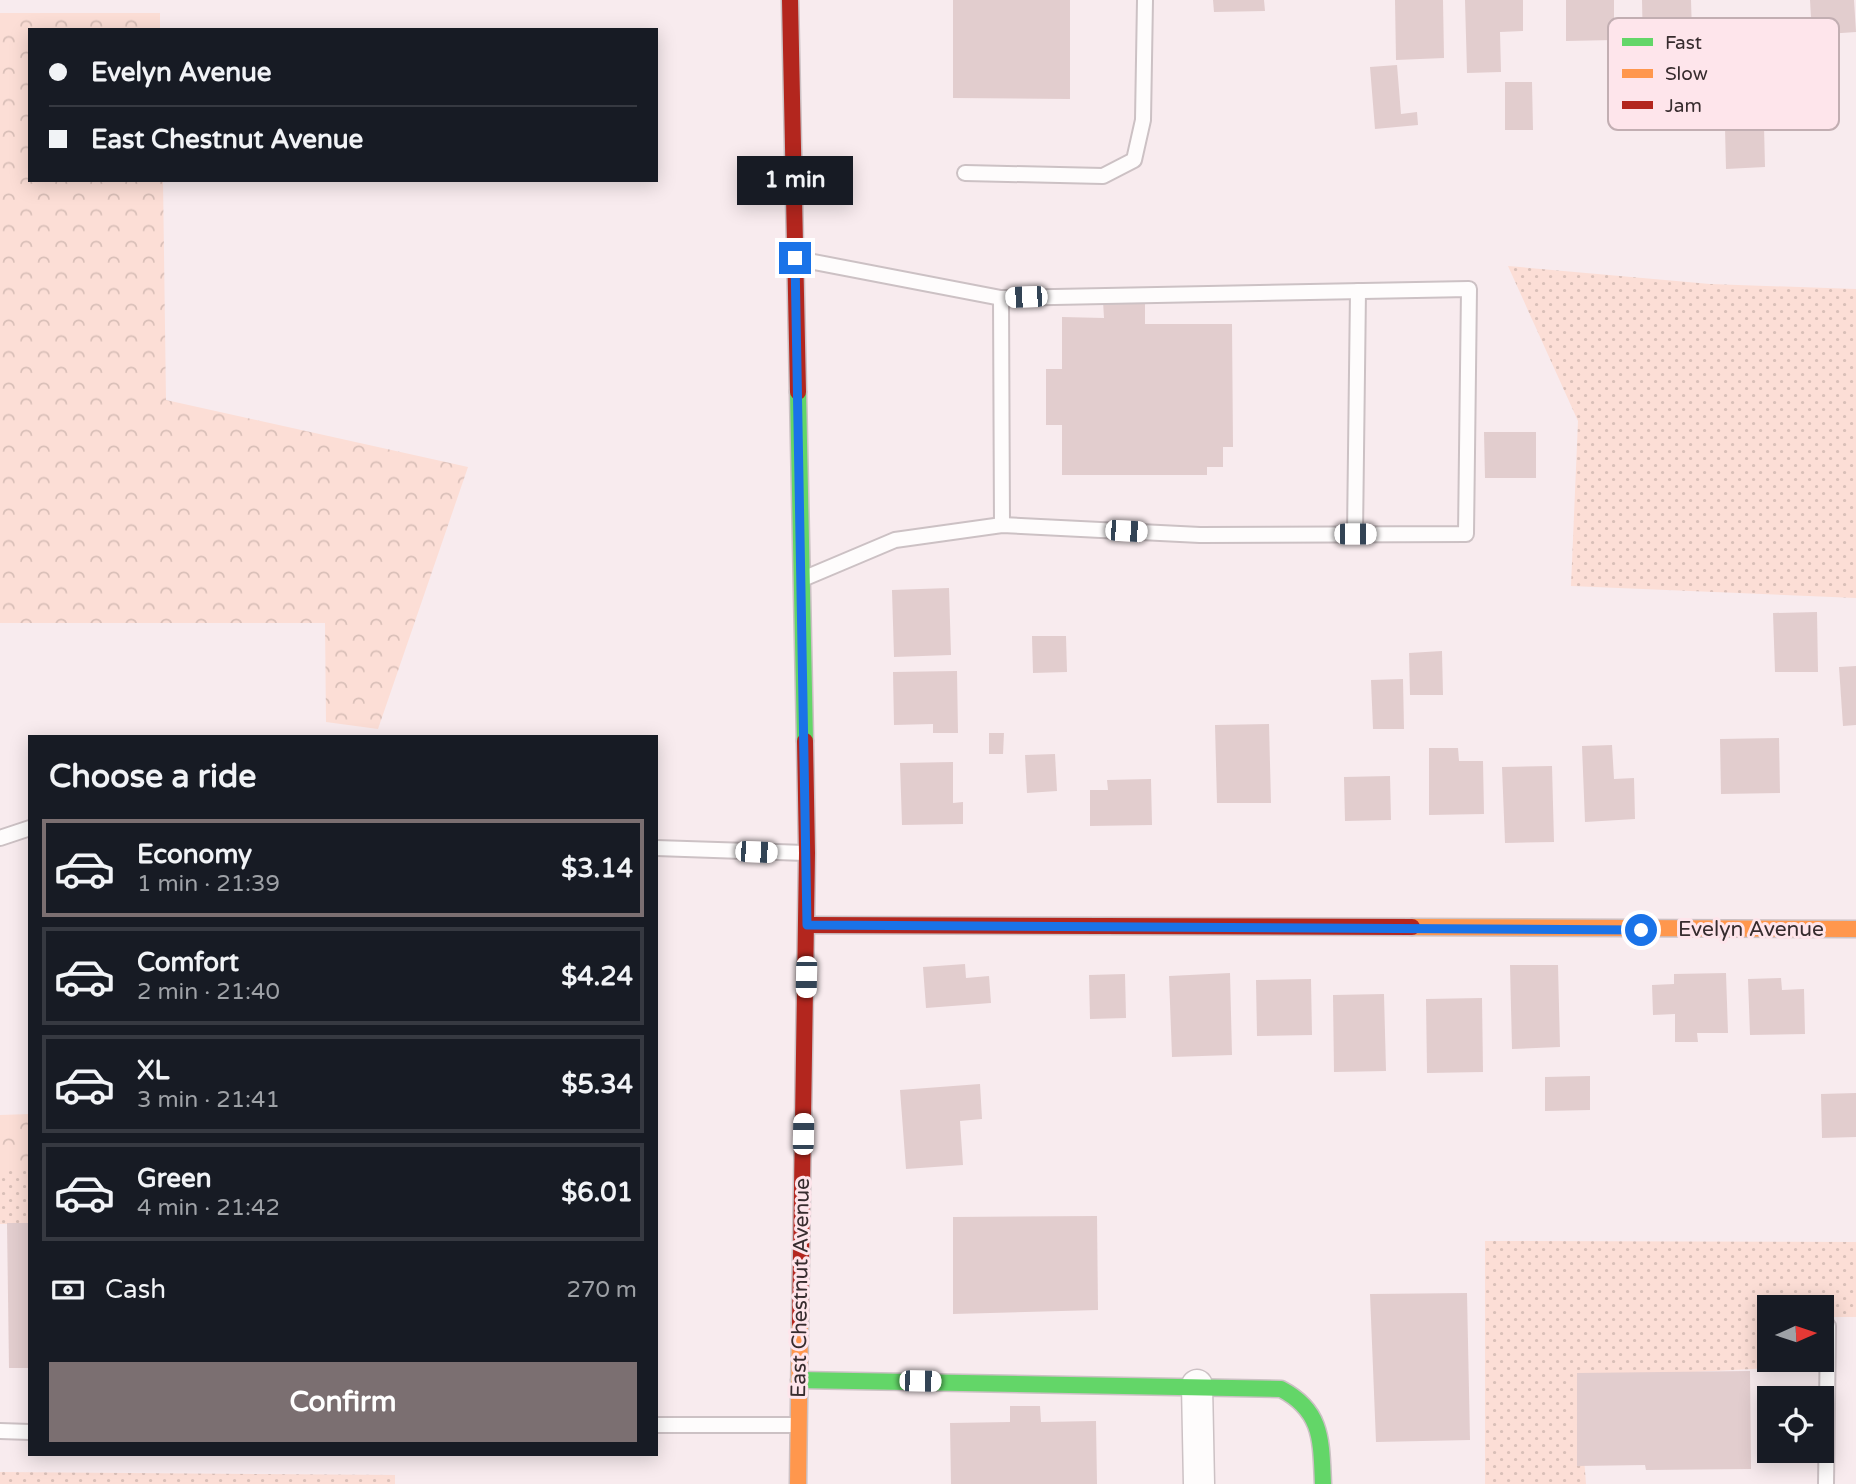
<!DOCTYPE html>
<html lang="en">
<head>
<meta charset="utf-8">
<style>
  body { margin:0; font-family:"Varela Round",sans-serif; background:#242831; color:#f1f3f6; height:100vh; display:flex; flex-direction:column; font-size:26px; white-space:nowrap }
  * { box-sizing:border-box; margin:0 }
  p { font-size:23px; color:#9ea1a6 }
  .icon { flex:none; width:38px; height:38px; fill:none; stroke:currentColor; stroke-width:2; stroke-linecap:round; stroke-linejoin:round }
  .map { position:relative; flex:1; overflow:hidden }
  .sheet { position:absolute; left:28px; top:735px; width:630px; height:721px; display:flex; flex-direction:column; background:#171b24; border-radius:0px; box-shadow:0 4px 18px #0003 }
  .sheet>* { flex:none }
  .banner { position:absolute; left:28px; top:28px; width:630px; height:154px; border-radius:0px; box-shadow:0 4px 18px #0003; display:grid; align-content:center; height:154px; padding:0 21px; background:#171b24 }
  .needle { width:46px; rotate:87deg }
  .buttons { position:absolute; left:1757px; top:1295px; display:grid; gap:14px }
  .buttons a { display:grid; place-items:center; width:77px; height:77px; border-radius:0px; background:#171b24; box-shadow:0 4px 18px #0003; font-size:35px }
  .end { position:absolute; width:32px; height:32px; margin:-16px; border:9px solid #1a73e8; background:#fff; box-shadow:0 0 0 4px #fff }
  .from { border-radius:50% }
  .bubble { position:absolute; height:49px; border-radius:0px; background:#171b24; box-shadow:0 4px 18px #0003; font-size:23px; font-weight:700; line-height:49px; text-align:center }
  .car { position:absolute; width:21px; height:42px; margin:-21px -10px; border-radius:9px; box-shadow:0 0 5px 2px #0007; background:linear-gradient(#fff 24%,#345 0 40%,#fff 0 76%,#345 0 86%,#fff 0) }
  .banner b { display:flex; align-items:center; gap:24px; height:66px; font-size:26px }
  .banner b+b { border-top:2px solid #363941 }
  .banner i { width:18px; height:18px; background:#f1f3f6 }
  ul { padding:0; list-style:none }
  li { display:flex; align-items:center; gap:21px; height:98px; margin:0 14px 10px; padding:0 7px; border:4px solid #363941; border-radius:0px }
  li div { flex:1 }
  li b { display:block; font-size:26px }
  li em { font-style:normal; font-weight:700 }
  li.current { border-color:#7b6f71 }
  li>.icon { width:63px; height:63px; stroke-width:1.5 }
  h2 { padding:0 21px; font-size:32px; line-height:84px }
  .pay { display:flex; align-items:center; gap:18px; height:77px; padding:0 21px; font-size:26px }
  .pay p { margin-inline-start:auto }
  .action { display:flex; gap:14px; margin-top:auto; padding:14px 21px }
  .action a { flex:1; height:80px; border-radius:0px; background:#7b6f71; color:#fff; font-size:28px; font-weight:700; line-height:80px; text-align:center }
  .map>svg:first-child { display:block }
  .grass { fill:url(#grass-dots) }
  .forest { fill:url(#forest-crowns) }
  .building { fill:#e2cdce }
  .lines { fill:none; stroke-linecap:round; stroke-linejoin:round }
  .lane-casing { stroke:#ccc1c4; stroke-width:18 }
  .street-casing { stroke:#ccc1c4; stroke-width:33 }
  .fast-casing { stroke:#ccc1c4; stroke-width:19 }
  .slow-casing { stroke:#ccc1c4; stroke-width:19 }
  .jam-casing { stroke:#ccc1c4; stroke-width:19 }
  .lane { stroke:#fefcfc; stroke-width:14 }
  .street { stroke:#fefcfc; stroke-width:30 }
  .fast { stroke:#63d668; stroke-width:16 }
  .slow { stroke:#ff974d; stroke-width:16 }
  .jam { stroke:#b3261e; stroke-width:16 }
  .route { stroke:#1a73e8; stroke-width:9 }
  .labels { text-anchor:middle; stroke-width:6; stroke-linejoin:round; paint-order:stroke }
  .street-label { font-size:21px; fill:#372c2e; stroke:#fee5eb }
  .key { fill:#fee5eb; stroke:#c2aeb2; stroke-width:2 }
  .key-label { font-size:19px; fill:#372c2e }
</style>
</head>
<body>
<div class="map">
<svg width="1856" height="1484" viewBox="0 0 1856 1484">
  <defs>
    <pattern id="grass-dots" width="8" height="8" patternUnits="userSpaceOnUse" patternTransform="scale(1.75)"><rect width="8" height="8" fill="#fcded6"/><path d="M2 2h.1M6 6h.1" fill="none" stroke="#d9bfb8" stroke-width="1.8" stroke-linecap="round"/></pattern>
    <pattern id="forest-crowns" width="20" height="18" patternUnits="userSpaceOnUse" patternTransform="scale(1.75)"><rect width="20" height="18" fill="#fcded6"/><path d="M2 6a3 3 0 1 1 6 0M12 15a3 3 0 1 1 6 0" fill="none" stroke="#d9bfb8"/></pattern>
  </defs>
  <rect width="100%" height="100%" fill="#f8ebee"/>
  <!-- grass -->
  <g class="grass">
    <path d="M 1508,266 L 1710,284 L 1856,289 L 1856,598 L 1571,586 L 1578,421 Z"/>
    <rect x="0" y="1168" width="30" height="56"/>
    <path d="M 1485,1241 L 1856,1242 L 1856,1317 L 1822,1317 L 1822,1307 L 1769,1307 L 1769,1360 L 1773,1360 L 1772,1368 L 1578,1378 L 1586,1484 L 1485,1484 Z"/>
    <path d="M 0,1472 L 395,1475 L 395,1484 L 0,1484 Z"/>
  </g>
  <!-- forest -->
  <g class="forest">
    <path d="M 0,13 L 160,13 L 160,30 L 30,30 L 30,180 L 163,180 L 166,400 L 468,467 L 378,729 L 326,722 L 325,623 L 0,623 Z"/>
    <path d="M 30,1114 L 30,1168 L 0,1168 L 0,1115 Z"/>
  </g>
  <!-- building -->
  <g class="building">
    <path d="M 953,0 L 1070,0 L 1070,99 L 953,98 Z"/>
    <path d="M 1213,0 L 1264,0 L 1265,11 L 1214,12 Z"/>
    <path d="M 1395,0 L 1443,0 L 1444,58 L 1396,60 Z"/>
    <path d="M 1465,0 L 1523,0 L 1523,31 L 1500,32 L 1501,72 L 1467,73 Z"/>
    <path d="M 1566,0 L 1614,0 L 1614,40 L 1566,41 Z"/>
    <path d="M 1642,0 L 1691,0 L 1692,33 L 1668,34 L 1668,50 L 1643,51 Z"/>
    <path d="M 1810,0 L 1854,0 L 1856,32 L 1812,35 Z"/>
    <path d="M 1397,65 L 1401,114 L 1417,112 L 1418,125 L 1375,129 L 1370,67 Z"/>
    <path d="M 1505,82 L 1532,82 L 1533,130 L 1505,130 Z"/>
    <path d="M 1763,86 L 1765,167 L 1726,169 L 1724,87 Z"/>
    <path d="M 1103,301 L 1145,301 L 1145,324 L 1232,324 L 1233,447 L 1223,447 L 1223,467 L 1207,467 L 1207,475 L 1062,475 L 1062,425 L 1046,425 L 1046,369 L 1062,369 L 1062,317 L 1104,318 Z"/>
    <path d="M 1484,432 L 1536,432 L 1536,478 L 1485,478 Z"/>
    <path d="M 949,588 L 951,655 L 894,657 L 892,590 Z"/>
    <path d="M 1817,612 L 1818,672 L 1775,672 L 1773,613 Z"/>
    <path d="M 1032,636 L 1066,636 L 1067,672 L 1033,673 Z"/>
    <path d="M 1442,651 L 1443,695 L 1410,695 L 1409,653 Z"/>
    <path d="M 1856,666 L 1856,725 L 1843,726 L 1839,667 Z"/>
    <path d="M 957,671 L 958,733 L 933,733 L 933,724 L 894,725 L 893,672 Z"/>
    <path d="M 1403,679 L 1404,729 L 1373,729 L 1371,680 Z"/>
    <path d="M 1269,724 L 1271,803 L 1217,803 L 1215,725 Z"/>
    <path d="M 989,733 L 1004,733 L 1003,754 L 989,754 Z"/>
    <path d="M 1779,738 L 1780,793 L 1721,794 L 1720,739 Z"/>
    <path d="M 1612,745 L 1614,779 L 1634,778 L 1635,819 L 1585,822 L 1582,746 Z"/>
    <path d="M 1429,748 L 1458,748 L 1459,761 L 1483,761 L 1484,814 L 1429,815 Z"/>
    <path d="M 1055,754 L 1057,791 L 1027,793 L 1025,755 Z"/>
    <path d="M 953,762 L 953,803 L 963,802 L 963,824 L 902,825 L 900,763 Z"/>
    <path d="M 1552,766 L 1554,842 L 1505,843 L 1502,767 Z"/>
    <path d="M 1390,776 L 1391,820 L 1345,821 L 1344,777 Z"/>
    <path d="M 1151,779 L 1152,825 L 1090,826 L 1090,790 L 1108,790 L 1107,780 Z"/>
    <path d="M 965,964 L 966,978 L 989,976 L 991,1003 L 926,1008 L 923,967 Z"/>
    <path d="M 1510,965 L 1558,965 L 1560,1047 L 1512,1049 Z"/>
    <path d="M 1230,973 L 1232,1055 L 1172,1057 L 1169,976 Z"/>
    <path d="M 1726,973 L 1728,1033 L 1697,1033 L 1698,1042 L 1675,1042 L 1675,1014 L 1653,1015 L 1652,985 L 1674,984 L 1674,974 Z"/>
    <path d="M 1125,974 L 1126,1018 L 1090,1019 L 1089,975 Z"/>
    <path d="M 1781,978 L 1782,990 L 1804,989 L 1805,1034 L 1750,1035 L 1748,979 Z"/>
    <path d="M 1311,979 L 1312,1035 L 1257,1036 L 1256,980 Z"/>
    <path d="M 1384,994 L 1386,1071 L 1334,1072 L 1333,995 Z"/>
    <path d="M 1482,998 L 1483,1072 L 1427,1073 L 1426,999 Z"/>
    <path d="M 1590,1076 L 1590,1110 L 1545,1111 L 1545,1077 Z"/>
    <path d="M 980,1084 L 982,1119 L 960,1121 L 963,1165 L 906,1169 L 900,1090 Z"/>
    <path d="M 1856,1093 L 1856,1137 L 1822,1138 L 1821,1094 Z"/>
    <path d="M 1097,1216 L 1098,1310 L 953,1314 L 953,1217 Z"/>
    <path d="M 7,1223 L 30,1223 L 30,1368 L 9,1368 Z"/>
    <path d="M 1467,1293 L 1470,1440 L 1376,1442 L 1370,1294 Z"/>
    <path d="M 1750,1371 L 1751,1469 L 1646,1470 L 1645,1465 L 1577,1466 L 1577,1373 Z"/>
    <path d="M 1010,1406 L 1040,1406 L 1041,1422 L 1096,1421 L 1097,1484 L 951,1484 L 950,1423 L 1010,1422 Z"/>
  </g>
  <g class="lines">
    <!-- lane casing -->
    <g class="lane-casing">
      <g id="lane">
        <path d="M 965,173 L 1103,176 L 1134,160 L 1143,120 L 1145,0"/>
        <path d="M 798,259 L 1001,298 L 1469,289 L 1466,534 L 1200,535 L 1002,525 L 895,540 L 805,578"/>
        <path d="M 1001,298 L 1002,525"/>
        <path d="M 1355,534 L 1358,291"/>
        <path d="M 0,838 L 30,828"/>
        <path d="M 656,848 L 805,853"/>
        <path d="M 656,1425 L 797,1425"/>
        <path d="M 0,1431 L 30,1432"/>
        <path d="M 1826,1484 L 1828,1326"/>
      </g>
    </g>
    <!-- street casing -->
    <g class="street-casing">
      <path id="street" d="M 1197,1385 L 1199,1484"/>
    </g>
    <!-- fast casing -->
    <g class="fast-casing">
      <g id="fast">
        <path d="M 798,392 L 805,741"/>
        <path d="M 799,1380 L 1281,1389 C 1323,1411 1321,1441 1323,1484"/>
      </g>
    </g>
    <!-- slow casing -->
    <g class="slow-casing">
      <g id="slow">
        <path d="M 1412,927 L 1856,929"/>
        <path d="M 798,1484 L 800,1323"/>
      </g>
    </g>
    <!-- jam casing -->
    <g class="jam-casing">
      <g id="jam">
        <path d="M 790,0 L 798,392"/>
        <path d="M 807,925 L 1412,927"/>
        <path d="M 800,1323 L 807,853 L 805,741"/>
      </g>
    </g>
    <!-- lane -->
    <use href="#lane" class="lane"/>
    <!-- street -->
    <use href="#street" class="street"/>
    <!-- fast -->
    <use href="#fast" class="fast"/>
    <!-- slow -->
    <use href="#slow" class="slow"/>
    <!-- jam -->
    <use href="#jam" class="jam"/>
  </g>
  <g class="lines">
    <!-- route -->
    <path class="route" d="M 795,258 L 807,925 L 1641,930"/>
  </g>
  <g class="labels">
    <!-- street labels -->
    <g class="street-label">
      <text x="1751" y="936">Evelyn Avenue</text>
      <text transform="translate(800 1288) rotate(-89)" y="7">East Chestnut Avenue</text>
    </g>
  </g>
  <!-- legend -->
  <rect x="1608" y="18" width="231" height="112" rx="10" class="key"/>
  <rect x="1622" y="38" width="31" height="8" fill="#63d668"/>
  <rect x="1622" y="69" width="31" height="9" fill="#ff974d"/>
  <rect x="1622" y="101" width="31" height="8" fill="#b3261e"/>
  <g class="key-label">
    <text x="1665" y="49">Fast</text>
    <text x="1665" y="80">Slow</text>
    <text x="1665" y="112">Jam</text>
  </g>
</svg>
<div class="buttons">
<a><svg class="needle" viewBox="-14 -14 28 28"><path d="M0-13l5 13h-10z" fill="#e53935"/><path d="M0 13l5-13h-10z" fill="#9ea1a6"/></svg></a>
<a><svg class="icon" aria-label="locate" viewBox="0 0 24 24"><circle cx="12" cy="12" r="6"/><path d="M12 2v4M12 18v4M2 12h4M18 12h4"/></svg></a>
</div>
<i class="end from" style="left:1641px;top:930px"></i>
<i class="end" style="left:795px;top:258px"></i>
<div class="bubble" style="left:737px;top:156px;width:116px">1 min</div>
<i class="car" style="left:1026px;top:297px;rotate:268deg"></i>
<i class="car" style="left:1126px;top:531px;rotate:93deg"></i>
<i class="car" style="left:1355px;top:534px;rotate:90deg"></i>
<i class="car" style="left:756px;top:852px;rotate:92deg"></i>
<i class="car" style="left:806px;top:977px;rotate:181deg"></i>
<i class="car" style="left:803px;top:1134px;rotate:1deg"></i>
<i class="car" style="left:920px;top:1381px;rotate:91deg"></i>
<div class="banner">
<b><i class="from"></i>Evelyn Avenue</b>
<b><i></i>East Chestnut Avenue</b>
</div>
<section class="sheet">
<h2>Choose a ride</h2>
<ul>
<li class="current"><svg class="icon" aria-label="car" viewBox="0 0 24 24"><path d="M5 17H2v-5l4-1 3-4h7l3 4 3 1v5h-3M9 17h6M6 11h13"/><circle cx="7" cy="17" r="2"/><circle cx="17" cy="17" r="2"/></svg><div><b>Economy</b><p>1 min · 21:39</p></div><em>$3.14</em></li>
<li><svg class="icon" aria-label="car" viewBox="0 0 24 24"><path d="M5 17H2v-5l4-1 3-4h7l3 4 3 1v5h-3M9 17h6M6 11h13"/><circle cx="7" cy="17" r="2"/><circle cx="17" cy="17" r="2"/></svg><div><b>Comfort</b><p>2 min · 21:40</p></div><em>$4.24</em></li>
<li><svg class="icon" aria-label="car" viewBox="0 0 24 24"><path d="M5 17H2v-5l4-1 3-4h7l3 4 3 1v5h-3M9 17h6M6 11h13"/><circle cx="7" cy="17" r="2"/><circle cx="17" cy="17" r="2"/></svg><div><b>XL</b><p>3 min · 21:41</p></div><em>$5.34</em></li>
<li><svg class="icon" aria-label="car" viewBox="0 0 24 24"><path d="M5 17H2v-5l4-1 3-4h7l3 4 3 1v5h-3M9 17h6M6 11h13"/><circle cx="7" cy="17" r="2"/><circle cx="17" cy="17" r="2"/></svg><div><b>Green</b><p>4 min · 21:42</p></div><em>$6.01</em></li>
</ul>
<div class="pay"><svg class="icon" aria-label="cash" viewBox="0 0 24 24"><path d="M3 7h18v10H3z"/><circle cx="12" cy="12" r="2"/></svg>Cash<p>270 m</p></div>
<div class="action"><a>Confirm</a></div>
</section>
</div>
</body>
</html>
